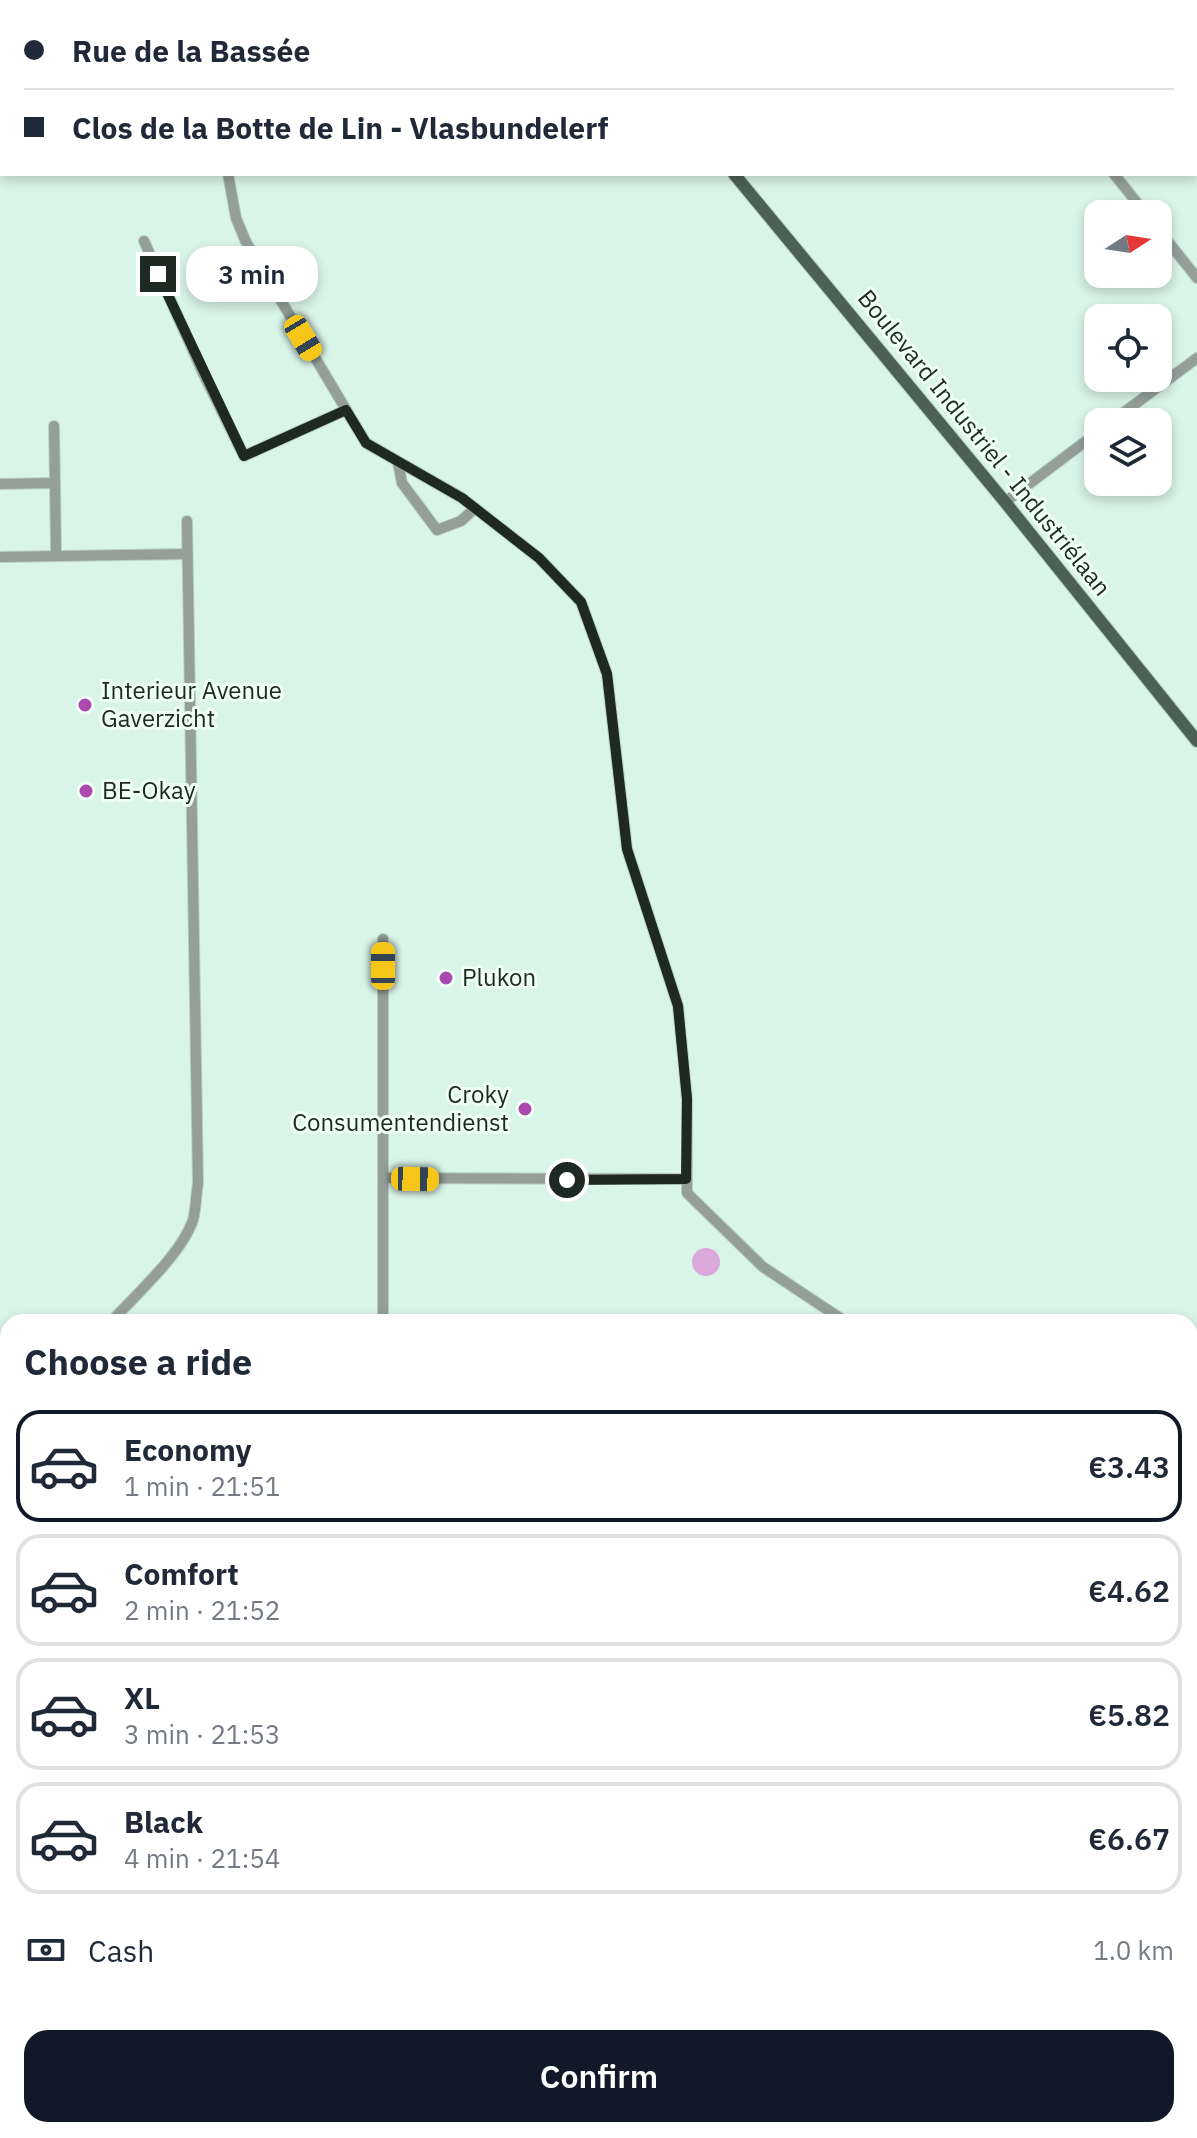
<!DOCTYPE html>
<html lang="en">
<head>
<meta charset="utf-8">
<style>
  body { margin:0; font-family:"IBM Plex Sans",sans-serif; background:#f2f2f3; color:#1f2937; height:100vh; display:flex; flex-direction:column; font-size:30px; white-space:nowrap }
  * { box-sizing:border-box; margin:0 }
  p { font-size:26px; color:#747a83 }
  .icon { flex:none; width:44px; height:44px; fill:none; stroke:currentColor; stroke-width:2; stroke-linecap:round; stroke-linejoin:round }
  .map { position:relative; flex:1; overflow:hidden }
  .drawer { position:absolute; left:0px; top:1314px; width:1198px; height:824px; display:flex; flex-direction:column; background:#fff; border-radius:24px 24px 0 0; box-shadow:0 4px 12px #0003 }
  .drawer>* { flex:none }
  .guide { position:absolute; left:0px; top:0px; width:1198px; height:176px; box-shadow:0 4px 12px #0003; display:grid; align-content:center; height:176px; padding:0 24px; background:#fff }
  .needle { width:52px; rotate:78deg }
  .controls { position:absolute; left:1084px; top:200px; display:grid; gap:16px }
  .controls a { display:grid; place-items:center; width:88px; height:88px; border-radius:16px; background:#fff; box-shadow:0 4px 12px #0003; font-size:40px }
  .end { position:absolute; width:36px; height:36px; margin:-18px; border:10px solid #1e2924; background:#fff; box-shadow:0 0 0 4px #fff }
  .from { border-radius:50% }
  .bubble { position:absolute; height:56px; border-radius:24px; background:#fff; box-shadow:0 4px 12px #0003; font-size:26px; font-weight:600; line-height:56px; text-align:center }
  .car { position:absolute; width:24px; height:48px; margin:-24px -12px; border-radius:10px; box-shadow:0 0 6px 2px #0007; background:linear-gradient(#f5c518 24%,#345 0 40%,#f5c518 0 76%,#345 0 86%,#f5c518 0) }
  .guide b { display:flex; align-items:center; gap:28px; height:76px; font-size:30px }
  .guide b+b { border-top:2px solid #e0e1e3 }
  .guide i { width:20px; height:20px; background:#1f2937 }
  ul { padding:0; list-style:none }
  li { display:flex; align-items:center; gap:24px; height:112px; margin:0 16px 12px; padding:0 8px; border:4px solid #e0e1e3; border-radius:24px }
  li div { flex:1 }
  li b { display:block; font-size:30px }
  li em { font-style:normal; font-weight:600 }
  li.current { border-color:#111827 }
  li>.icon { width:72px; height:72px; stroke-width:1.5 }
  h2 { padding:0 24px; font-size:36px; line-height:96px }
  .pay { display:flex; align-items:center; gap:20px; height:88px; padding:0 24px; font-size:30px }
  .pay p { margin-inline-start:auto }
  .cta { display:flex; gap:16px; margin-top:auto; padding:16px 24px }
  .cta a { flex:1; height:92px; border-radius:24px; background:#111827; color:#fff; font-size:32px; font-weight:600; line-height:92px; text-align:center }
  .map>svg:first-child { display:block }
  .water { fill:#dba9db }
  .lines { fill:none; stroke-linecap:round; stroke-linejoin:round }
  .stream { stroke:#dba9db; stroke-width:3 }
  .minor-casing { stroke:#b7cfc5; stroke-width:12 }
  .major-casing { stroke:#b7cfc5; stroke-width:14 }
  .highway-casing { stroke:#b7cfc5; stroke-width:16 }
  .minor { stroke:#949f9a; stroke-width:10 }
  .major { stroke:#4c6057; stroke-width:12 }
  .highway { stroke:#324940; stroke-width:14 }
  .route { stroke:#1e2924; stroke-width:10 }
  .poi-dot { fill:#ac49af; stroke:#eefff7; stroke-width:3 }
  .labels { text-anchor:middle; stroke-width:6; stroke-linejoin:round; paint-order:stroke }
  .street-label { font-size:24px; fill:#1e2924; stroke:#eefff7 }
  .poi-label { font-size:24px; fill:#1e2924; stroke:#eefff7; text-anchor:start }
</style>
</head>
<body>
<div class="map">
<svg width="1197" height="2138" viewBox="0 0 1197 2138">
  <rect width="100%" height="100%" fill="#d9f4e8"/>
  <!-- water -->
  <circle class="water" cx="706" cy="1262" r="14"/>
  <g class="lines">
    <!-- stream -->
    <path class="stream" d="M 602,2130 L 602,2138"/>
    <!-- minor casing -->
    <g class="minor-casing">
      <g id="minor">
        <path d="M 150,0 L 150,2"/>
        <path d="M 1065,0 L 1065,2"/>
        <path d="M 316,2 L 327,0"/>
        <path d="M 0,72 L 2,73"/>
        <path d="M 228,174 L 236,218 L 246,242 L 366,443 L 462,498 L 539,558 L 581,602 L 607,674 L 627,849 L 678,1006 L 687,1099 L 687,1193 L 763,1267 L 846,1322"/>
        <path d="M 1114,174 L 1146,214"/>
        <path d="M 1158,229 L 1197,278"/>
        <path d="M 144,241 L 203,373 L 244,456 L 346,410"/>
        <path d="M 1111,422 L 1197,358"/>
        <path d="M 54,426 L 55,483"/>
        <path d="M 398,463 L 402,483 L 437,530 L 461,521 L 475,508"/>
        <path d="M 0,484 L 55,483 L 56,554"/>
        <path d="M 1005,502 L 1098,432"/>
        <path d="M 0,557 L 187,554"/>
        <path d="M 383,939 L 383,1322"/>
        <path d="M 385,1178 L 686,1179"/>
        <path d="M 111,1322 C 136,1294 181,1255 193,1220 C 196,1209 196,1195 198,1183 L 187,521"/>
        <path d="M 0,1442 L 8,1433"/>
        <path d="M 0,1582 L 8,1591"/>
        <path d="M 0,1685 L 8,1679"/>
        <path d="M 1190,1870 L 1197,1871"/>
        <path d="M 1007,2138 L 1007,2130"/>
      </g>
    </g>
    <!-- major casing -->
    <g class="major-casing">
      <g id="major">
        <path d="M 590,0 L 592,2"/>
        <path d="M 734,174 L 1005,502 L 1197,741"/>
        <path d="M 0,1504 L 8,1511"/>
        <path d="M 1190,1636 L 1197,1637"/>
      </g>
    </g>
    <!-- highway casing -->
    <g class="highway-casing">
      <path id="highway" d="M 0,1517 L 0,1528"/>
    </g>
    <!-- minor -->
    <use href="#minor" class="minor"/>
    <!-- major -->
    <use href="#major" class="major"/>
    <!-- highway -->
    <use href="#highway" class="highway"/>
  </g>
  <g class="lines">
    <!-- route -->
    <path class="route" d="M 158,274 L 244,456 L 346,410 L 366,443 L 462,498 L 539,558 L 581,602 L 607,674 L 627,849 L 678,1006 L 687,1099 L 686,1179 L 567,1180"/>
  </g>
  <!-- markers -->
  <g class="poi-dot">
    <circle cx="85" cy="705" r="8"/>
    <circle cx="86" cy="791" r="8"/>
    <circle cx="446" cy="978" r="8"/>
    <circle cx="525" cy="1109" r="8"/>
  </g>
  <g class="labels">
    <!-- street labels -->
    <g class="street-label">
      <text transform="translate(984 443) rotate(51)" y="8">Boulevard Industriel - Industriélaan</text>
    </g>
    <!-- poi labels -->
    <g class="poi-label">
      <text x="101" y="699">Interieur Avenue<tspan x="101" dy="28">Gaverzicht</tspan></text>
      <text x="102" y="799">BE-Okay</text>
      <text x="462" y="986">Plukon</text>
      <text x="509" y="1103" text-anchor="end">Croky<tspan x="509" dy="28">Consumentendienst</tspan></text>
    </g>
  </g>
</svg>
<div class="controls">
<a><svg class="needle" viewBox="-14 -14 28 28"><path d="M0-13l5 13h-10z" fill="#e53935"/><path d="M0 13l5-13h-10z" fill="#747a83"/></svg></a>
<a><svg class="icon" aria-label="locate" viewBox="0 0 24 24"><circle cx="12" cy="12" r="6"/><path d="M12 2v4M12 18v4M2 12h4M18 12h4"/></svg></a>
<a><svg class="icon" aria-label="layers" viewBox="0 0 24 24"><path d="M12 4l9 5-9 5-9-5zM3 14l9 5 9-5"/></svg></a>
</div>
<i class="end from" style="left:567px;top:1180px"></i>
<i class="end" style="left:158px;top:274px"></i>
<div class="bubble" style="left:186px;top:246px;width:132px">3 min</div>
<i class="car" style="left:303px;top:338px;rotate:149deg"></i>
<i class="car" style="left:383px;top:966px;rotate:0deg"></i>
<i class="car" style="left:415px;top:1179px;rotate:91deg"></i>
<div class="guide">
<b><i class="from"></i>Rue de la Bassée</b>
<b><i></i>Clos de la Botte de Lin - Vlasbundelerf</b>
</div>
<section class="drawer">
<h2>Choose a ride</h2>
<ul>
<li class="current"><svg class="icon" aria-label="car" viewBox="0 0 24 24"><path d="M5 17H2v-5l4-1 3-4h7l3 4 3 1v5h-3M9 17h6M6 11h13"/><circle cx="7" cy="17" r="2"/><circle cx="17" cy="17" r="2"/></svg><div><b>Economy</b><p>1 min · 21:51</p></div><em>€3.43</em></li>
<li><svg class="icon" aria-label="car" viewBox="0 0 24 24"><path d="M5 17H2v-5l4-1 3-4h7l3 4 3 1v5h-3M9 17h6M6 11h13"/><circle cx="7" cy="17" r="2"/><circle cx="17" cy="17" r="2"/></svg><div><b>Comfort</b><p>2 min · 21:52</p></div><em>€4.62</em></li>
<li><svg class="icon" aria-label="car" viewBox="0 0 24 24"><path d="M5 17H2v-5l4-1 3-4h7l3 4 3 1v5h-3M9 17h6M6 11h13"/><circle cx="7" cy="17" r="2"/><circle cx="17" cy="17" r="2"/></svg><div><b>XL</b><p>3 min · 21:53</p></div><em>€5.82</em></li>
<li><svg class="icon" aria-label="car" viewBox="0 0 24 24"><path d="M5 17H2v-5l4-1 3-4h7l3 4 3 1v5h-3M9 17h6M6 11h13"/><circle cx="7" cy="17" r="2"/><circle cx="17" cy="17" r="2"/></svg><div><b>Black</b><p>4 min · 21:54</p></div><em>€6.67</em></li>
</ul>
<div class="pay"><svg class="icon" aria-label="cash" viewBox="0 0 24 24"><path d="M3 7h18v10H3z"/><circle cx="12" cy="12" r="2"/></svg>Cash<p>1.0 km</p></div>
<div class="cta"><a>Confirm</a></div>
</section>
</div>
</body>
</html>
